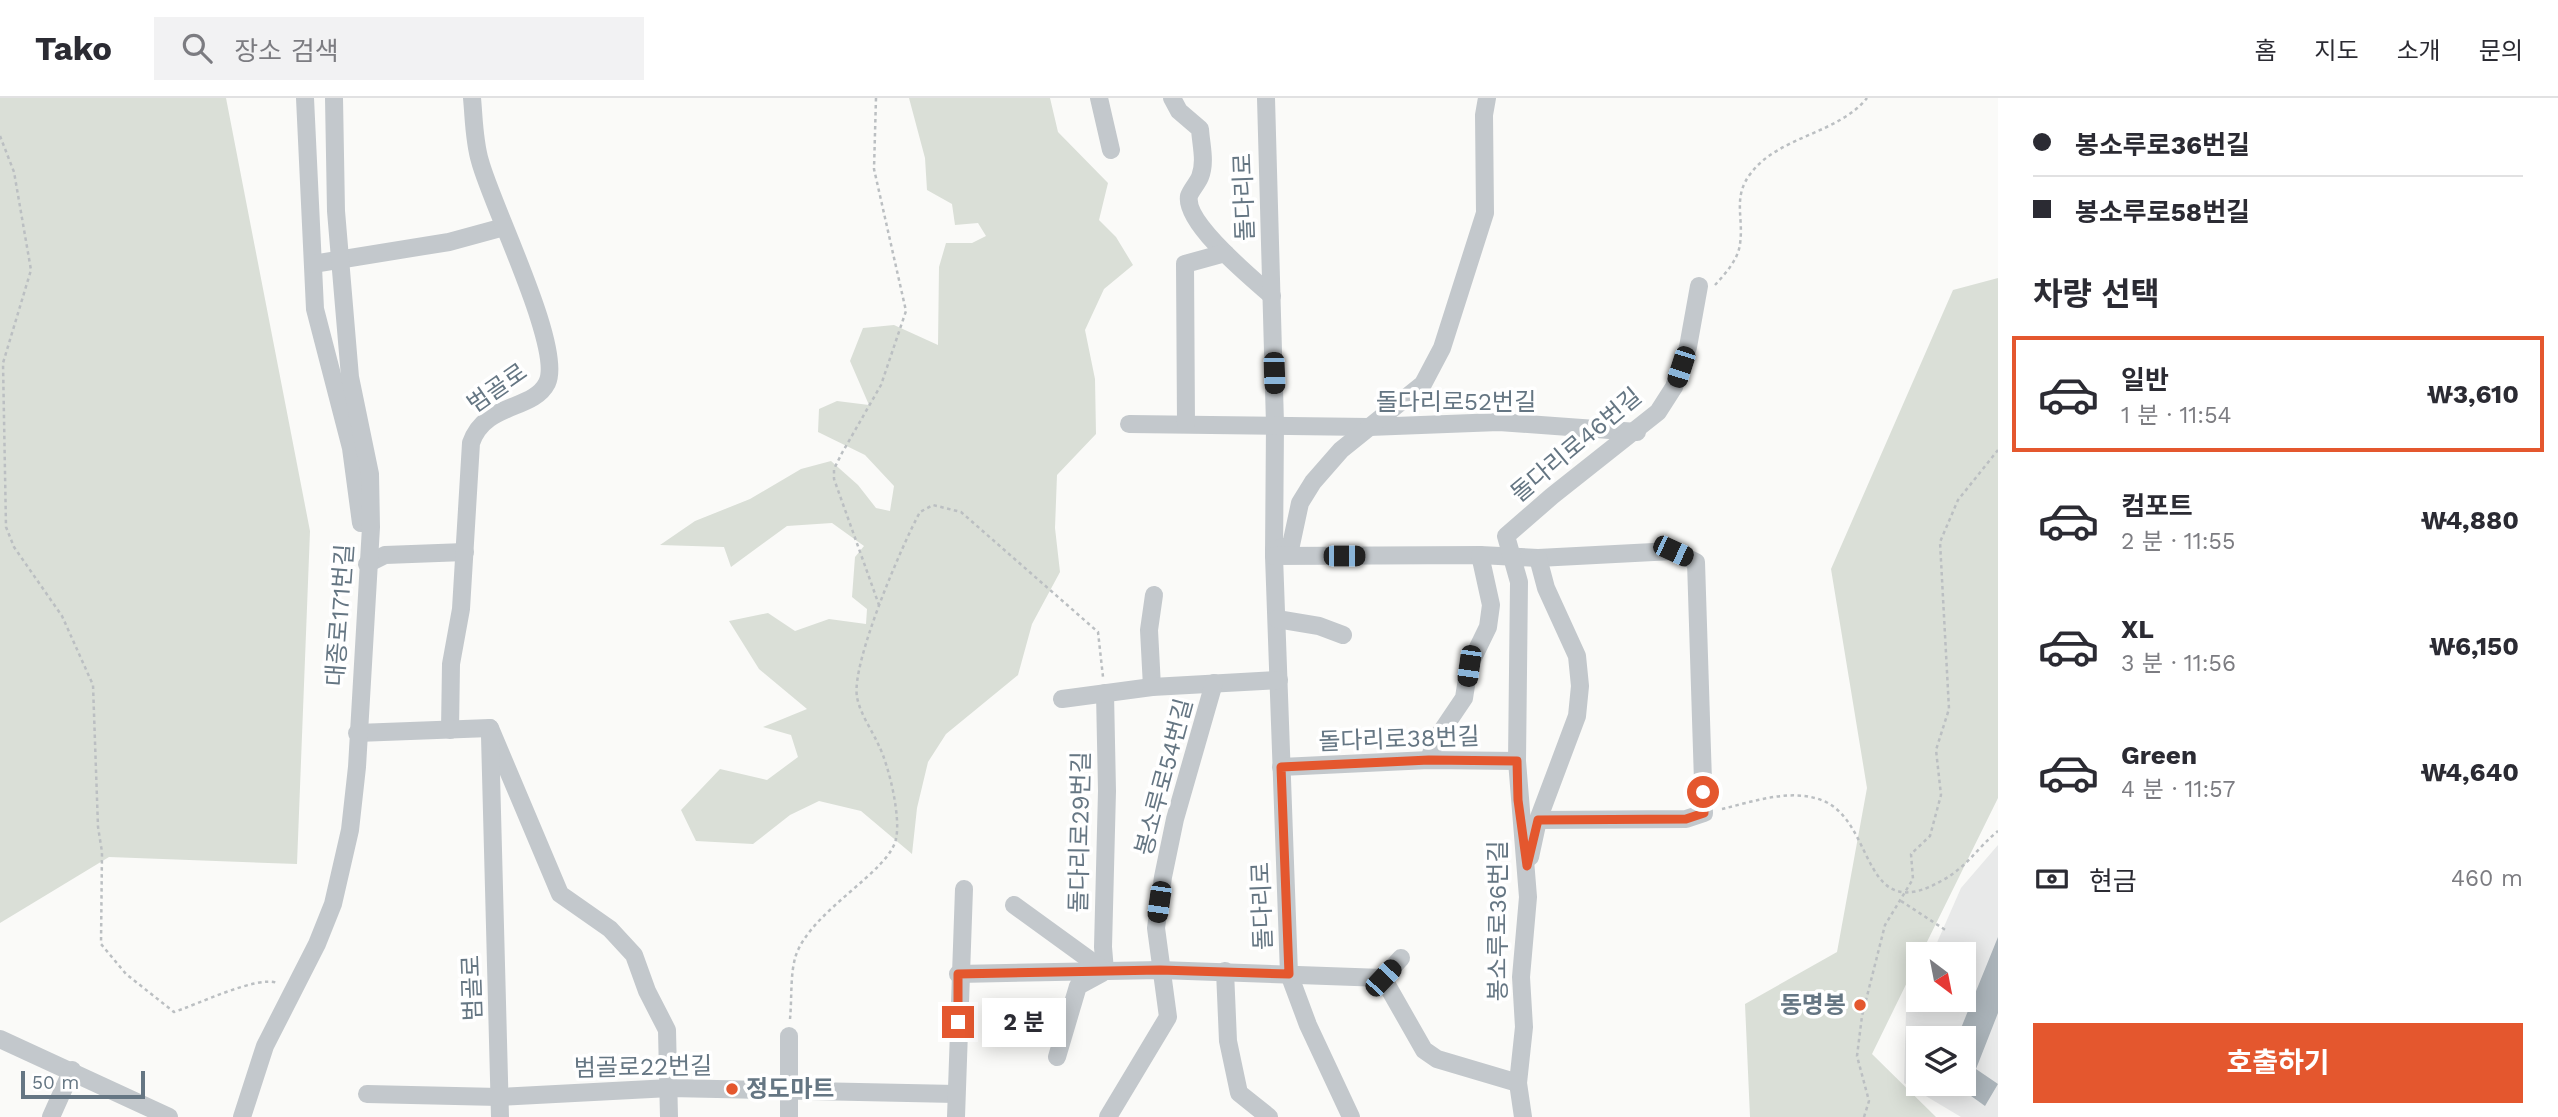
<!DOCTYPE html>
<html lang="ko">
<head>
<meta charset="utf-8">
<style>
  body { margin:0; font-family:"Work Sans","Noto Sans KR",sans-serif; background:#f2f2f3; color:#2b2b33; height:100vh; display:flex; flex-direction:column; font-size:26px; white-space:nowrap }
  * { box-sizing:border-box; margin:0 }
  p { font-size:23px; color:#7c7c81 }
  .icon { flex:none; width:38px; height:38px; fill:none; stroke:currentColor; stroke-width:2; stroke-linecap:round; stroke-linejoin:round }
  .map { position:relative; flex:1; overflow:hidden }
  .drawer { display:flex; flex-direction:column; background:#fff; width:560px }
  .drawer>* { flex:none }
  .guide { display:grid; align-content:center; height:154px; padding:0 35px; background:#fff }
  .needle { width:46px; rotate:148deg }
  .buttons { position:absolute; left:1906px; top:844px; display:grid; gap:14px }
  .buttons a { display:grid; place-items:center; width:70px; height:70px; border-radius:0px; background:#fff; box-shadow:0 4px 18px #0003; font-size:35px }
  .scale { position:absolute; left:21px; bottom:18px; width:124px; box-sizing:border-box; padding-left:7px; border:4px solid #657683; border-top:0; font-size:19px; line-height:24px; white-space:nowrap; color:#657683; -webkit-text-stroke:5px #fff; paint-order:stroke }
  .end { position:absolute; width:32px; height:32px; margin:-16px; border:9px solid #e4572e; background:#fff; box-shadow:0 0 0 4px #fff }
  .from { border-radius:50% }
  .bubble { position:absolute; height:49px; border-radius:0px; background:#fff; box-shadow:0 4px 18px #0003; font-size:23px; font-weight:700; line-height:49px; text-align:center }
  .car { position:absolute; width:21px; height:42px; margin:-21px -10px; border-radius:9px; box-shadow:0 0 5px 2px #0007; background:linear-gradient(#222 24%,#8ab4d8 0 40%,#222 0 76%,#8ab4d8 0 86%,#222 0) }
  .guide b { display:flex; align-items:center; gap:24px; height:66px; font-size:26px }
  .guide b+b { border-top:2px solid #e1e1e2 }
  .guide i { width:18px; height:18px; background:#2b2b33 }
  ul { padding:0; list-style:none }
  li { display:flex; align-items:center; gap:21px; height:116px; margin:0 14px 10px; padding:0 21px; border:4px solid transparent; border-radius:0px }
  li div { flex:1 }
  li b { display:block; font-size:26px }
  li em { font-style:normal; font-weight:700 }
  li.current { border-color:#e4572e }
  li>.icon { width:63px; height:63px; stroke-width:1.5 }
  h2 { padding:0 35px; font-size:32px; line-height:84px }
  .pay { display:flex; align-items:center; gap:18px; height:77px; padding:0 35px; font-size:26px }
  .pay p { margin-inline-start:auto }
  .cta { display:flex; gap:14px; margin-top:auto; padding:14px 35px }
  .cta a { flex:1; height:80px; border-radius:0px; background:#e4572e; color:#fff; font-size:28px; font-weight:700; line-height:80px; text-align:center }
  header { display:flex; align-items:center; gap:42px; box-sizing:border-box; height:98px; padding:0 35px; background:#fff; border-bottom:2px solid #e1e1e2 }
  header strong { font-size:33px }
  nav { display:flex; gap:38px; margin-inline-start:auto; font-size:24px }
  .search { width:490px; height:63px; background:#f2f2f3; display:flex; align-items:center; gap:18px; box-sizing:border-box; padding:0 24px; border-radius:0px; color:#7c7c81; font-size:26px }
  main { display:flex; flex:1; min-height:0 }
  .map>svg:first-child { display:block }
  .built { fill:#e8e9e9; fill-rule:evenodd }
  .green { fill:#dadfd7 }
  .building { fill:#aab3b9 }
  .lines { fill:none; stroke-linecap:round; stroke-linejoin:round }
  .path { stroke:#bbbfc2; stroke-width:2.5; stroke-dasharray:3.5 3.5; stroke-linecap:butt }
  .street { stroke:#c3c8cc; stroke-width:18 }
  .route { stroke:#e4572e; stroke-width:9 }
  .poi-dot { fill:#e4572e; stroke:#fff; stroke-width:2.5 }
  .labels { text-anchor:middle; stroke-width:7; stroke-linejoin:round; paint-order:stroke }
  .street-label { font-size:24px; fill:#657683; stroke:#fff }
  .poi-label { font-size:24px; font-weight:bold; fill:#657683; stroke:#fff; text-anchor:end }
</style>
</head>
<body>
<header>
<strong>Tako</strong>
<div class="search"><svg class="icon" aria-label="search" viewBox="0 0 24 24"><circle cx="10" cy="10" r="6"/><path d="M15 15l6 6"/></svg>장소 검색</div>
<nav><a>홈</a><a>지도</a><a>소개</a><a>문의</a></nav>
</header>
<main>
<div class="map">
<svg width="1998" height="1019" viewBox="0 0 1998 1019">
  <rect width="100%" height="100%" fill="#fafaf8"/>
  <!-- built -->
  <path class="built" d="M 1998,747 L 1998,1019 L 1961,1019 L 1904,985 L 1906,914 L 1918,888 L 1918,901 L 1964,901 L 1964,856 L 1932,856 L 1961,790 ZM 1918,940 L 1964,940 L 1964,985 L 1918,985 Z"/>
  <!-- green -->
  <g class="green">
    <path d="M 0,0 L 226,0 L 310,433 L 297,766 L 109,759 L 0,825 Z"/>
    <path d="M 909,0 L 1050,0 L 1058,34 L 1108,85 L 1099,122 L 1116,139 L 1133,167 L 1104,191 L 1085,232 L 1095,281 L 1096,336 L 1057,377 L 1055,430 L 1060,474 L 1032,526 L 1018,577 L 946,636 L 928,664 L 917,710 L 912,756 L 861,713 L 819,703 L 790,717 L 753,746 L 696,743 L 681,712 L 720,671 L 767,682 L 798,659 L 791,637 L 763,629 L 807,611 L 759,571 L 729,523 L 768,515 L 795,533 L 829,521 L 866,526 L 867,511 L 852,499 L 855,459 L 864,448 L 832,425 L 787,428 L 731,469 L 724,449 L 660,447 L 695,423 L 750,401 L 801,371 L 831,363 L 858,387 L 876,410 L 890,413 L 894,388 L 865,357 L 818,334 L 819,311 L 837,303 L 869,307 L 850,263 L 863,230 L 894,227 L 938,247 L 939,169 L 946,145 L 972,145 L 986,138 L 978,125 L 955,127 L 952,106 L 927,92 L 925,60 Z"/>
    <path d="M 1998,180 L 1998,700 L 1921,856 L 1918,856 L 1918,862 L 1872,956 L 1936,1019 L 1750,1019 L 1745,906 L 1837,854 L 1867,690 L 1831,471 L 1953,192 Z"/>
  </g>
  <!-- building -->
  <path class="building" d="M 1998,839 L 1998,915 L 1976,971 L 1998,986 L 1985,1008 L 1953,985 L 1964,985 L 1964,940 L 1957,940 Z"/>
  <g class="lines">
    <!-- path -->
    <g class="path">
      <path d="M 876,0 L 874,71 L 906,213 L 881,287 L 842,355 L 834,371 L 834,381 L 879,507"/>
      <path d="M 0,38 L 14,74 L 31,172 L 3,265 L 6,429 L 14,449 L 62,518 L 93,587 L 98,729 L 102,754 L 101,846 L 126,876 L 174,914 C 196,907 258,877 277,885"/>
      <path d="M 1715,187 C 1725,176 1738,162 1740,146 C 1744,119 1732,99 1751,75 C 1779,38 1838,36 1867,0"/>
      <path d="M 1722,711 C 1755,703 1794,689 1826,704 C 1876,729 1862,829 1943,782 C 1968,768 1978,749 1998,733"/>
      <path d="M 1901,803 L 1947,833"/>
      <path d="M 790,921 C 792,901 790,875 796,857 C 812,812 889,774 896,741 C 901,719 889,668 879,648 C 872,632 860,616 857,599 C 851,565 902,447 920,414 L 933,407 L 961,414 L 1098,534 L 1103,579"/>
      <path d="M 1864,1019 L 1869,1003 L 1857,958 L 1862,918 L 1885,827 L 1913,781 L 1911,756 L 1930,738 L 1941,697 L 1936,652 L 1949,611 L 1940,444 L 1958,402 L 1998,352"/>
    </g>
    <!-- street -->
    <g class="street">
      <path d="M 305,0 L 315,211 L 351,350 L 361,425"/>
      <path d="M 1099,0 L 1111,52"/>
      <path d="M 1172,0 L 1179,13 L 1200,31 C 1201,47 1206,64 1200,79 C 1197,86 1191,92 1189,98 C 1184,125 1253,181 1272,198"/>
      <path d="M 1266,0 L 1275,326 L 1274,458 L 1289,876 L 1308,927 L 1351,1019"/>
      <path d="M 313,166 L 449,144 L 504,129"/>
      <path d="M 1129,326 L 1369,329 L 1499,324 L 1637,334"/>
      <path d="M 1186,326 L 1185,166 L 1225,155"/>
      <path d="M 1274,452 L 1291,447 L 1300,405 L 1313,384 L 1341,352 L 1423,286 L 1442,250 L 1485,115 L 1484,17 L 1487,0"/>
      <path d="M 1274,458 L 1480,457 L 1538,460 L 1673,453 L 1696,464 L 1704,715 L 1686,721 L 1538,722"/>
      <path d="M 367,466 L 385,457 L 465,454"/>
      <path d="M 1277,521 L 1319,528 L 1343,537"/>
      <path d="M 1152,589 L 1149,532 L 1154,497"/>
      <path d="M 1105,595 L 1107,693 L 1103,849 L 1105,873"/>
      <path d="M 1062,601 L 1152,589 L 1279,582"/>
      <path d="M 490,630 L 560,796 L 610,831 L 634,857 L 647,893 L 667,932 L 669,1019"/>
      <path d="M 450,632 L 451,566 L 461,511 L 471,345 C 485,304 533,313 547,285 C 564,251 491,106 480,63 C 474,43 474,21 472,0"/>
      <path d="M 357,635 L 490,630"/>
      <path d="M 490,638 L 500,1019"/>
      <path d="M 1429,662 L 1435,643 L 1464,600 L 1469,568 L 1488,529 L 1491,507 L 1480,457"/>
      <path d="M 1281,669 L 1429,662 L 1517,663"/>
      <path d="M 1530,759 L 1538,722 L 1577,618 L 1580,588 L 1577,558 L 1546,490 L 1538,460"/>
      <path d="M 1014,807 L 1105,873"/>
      <path d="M 1225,873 L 1228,943 L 1239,995 L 1269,1019"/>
      <path d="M 958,876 L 1160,872 L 1383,880 L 1424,952 L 1437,961 L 1518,985"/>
      <path d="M 1383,880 L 1401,860"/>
      <path d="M 0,941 L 169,1019"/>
      <path d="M 1057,959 L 1078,888 L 1102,875"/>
      <path d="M 367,996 L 499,999 L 670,990 L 956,996"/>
      <path d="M 51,1019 L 72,972"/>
      <path d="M 242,1019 L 265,948 L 317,846 L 333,806 L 350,732 L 357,669 L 371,429 L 370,376 L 350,279 L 336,113 L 334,0"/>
      <path d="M 789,1019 L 789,938"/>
      <path d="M 956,1019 L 964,791"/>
      <path d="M 1108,1019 L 1168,919 L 1156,830 L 1163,779 L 1175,721 L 1214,585"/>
      <path d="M 1523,1019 L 1518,985 L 1524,929 L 1521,879 L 1528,799 L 1517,663 L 1519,484 L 1506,438 L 1552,398 L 1658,314 L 1674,289 L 1688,249 L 1699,188"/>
    </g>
  </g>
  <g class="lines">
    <!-- route -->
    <path class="route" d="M 958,924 L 958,876 L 1160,872 L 1289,876 L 1281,669 L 1429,662 L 1517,663 L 1518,702 L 1527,768 L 1538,722 L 1686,721 L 1704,715 L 1703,694"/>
  </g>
  <!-- markers -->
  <g class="poi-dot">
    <circle cx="1860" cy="907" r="7"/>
    <circle cx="732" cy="991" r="7"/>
  </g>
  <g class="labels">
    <!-- street labels -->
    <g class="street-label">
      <text transform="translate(1244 99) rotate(-92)" y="8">돌다리로</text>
      <text transform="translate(497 290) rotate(-35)" y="8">범골로</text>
      <text x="1456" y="312">돌다리로52번길</text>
      <text transform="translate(1576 347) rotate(-40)" y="8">돌다리로46번길</text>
      <text transform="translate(340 517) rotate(-86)" y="8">대종로171번길</text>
      <text transform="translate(1399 641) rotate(-2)" y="8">돌다리로38번길</text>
      <text transform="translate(1164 679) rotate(-75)" y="8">봉소루로54번길</text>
      <text transform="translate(1080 734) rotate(-89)" y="8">돌다리로29번길</text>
      <text transform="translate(1262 808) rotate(-92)" y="8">돌다리로</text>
      <text transform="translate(1498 823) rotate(-90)" y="8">봉소루로36번길</text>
      <text transform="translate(472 890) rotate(-92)" y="8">범골로</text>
      <text transform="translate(643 969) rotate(-1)" y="8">범골로22번길</text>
    </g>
    <!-- poi labels -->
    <g class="poi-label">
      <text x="1846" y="915">동명봉</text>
      <text x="746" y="999" text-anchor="start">정도마트</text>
    </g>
  </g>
</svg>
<div class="buttons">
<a><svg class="needle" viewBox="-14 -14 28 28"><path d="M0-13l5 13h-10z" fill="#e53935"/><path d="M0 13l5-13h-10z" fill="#7c7c81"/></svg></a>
<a><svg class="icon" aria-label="layers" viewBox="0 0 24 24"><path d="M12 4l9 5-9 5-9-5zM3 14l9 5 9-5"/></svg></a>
</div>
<div class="scale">50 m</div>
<i class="end from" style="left:1703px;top:694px"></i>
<i class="end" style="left:958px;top:924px"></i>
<div class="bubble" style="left:982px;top:900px;width:84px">2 분</div>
<i class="car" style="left:1681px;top:269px;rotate:198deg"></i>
<i class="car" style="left:1274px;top:275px;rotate:178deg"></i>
<i class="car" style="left:1673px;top:453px;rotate:115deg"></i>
<i class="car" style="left:1344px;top:458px;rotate:90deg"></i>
<i class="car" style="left:1469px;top:568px;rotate:188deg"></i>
<i class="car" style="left:1159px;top:804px;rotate:188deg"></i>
<i class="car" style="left:1383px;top:880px;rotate:43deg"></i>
</div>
<section class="drawer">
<div class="guide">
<b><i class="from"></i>봉소루로36번길</b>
<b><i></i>봉소루로58번길</b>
</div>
<h2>차량 선택</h2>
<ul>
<li class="current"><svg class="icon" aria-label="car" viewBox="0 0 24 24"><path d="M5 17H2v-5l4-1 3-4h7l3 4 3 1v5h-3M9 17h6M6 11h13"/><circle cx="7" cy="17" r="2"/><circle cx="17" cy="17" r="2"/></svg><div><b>일반</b><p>1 분 · 11:54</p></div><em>₩3,610</em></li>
<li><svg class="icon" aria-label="car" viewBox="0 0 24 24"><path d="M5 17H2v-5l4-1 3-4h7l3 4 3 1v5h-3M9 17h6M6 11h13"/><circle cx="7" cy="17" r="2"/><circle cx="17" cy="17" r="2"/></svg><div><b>컴포트</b><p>2 분 · 11:55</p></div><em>₩4,880</em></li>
<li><svg class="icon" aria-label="car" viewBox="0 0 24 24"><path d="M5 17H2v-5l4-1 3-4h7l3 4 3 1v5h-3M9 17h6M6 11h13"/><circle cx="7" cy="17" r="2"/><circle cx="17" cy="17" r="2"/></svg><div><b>XL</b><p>3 분 · 11:56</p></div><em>₩6,150</em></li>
<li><svg class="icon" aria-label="car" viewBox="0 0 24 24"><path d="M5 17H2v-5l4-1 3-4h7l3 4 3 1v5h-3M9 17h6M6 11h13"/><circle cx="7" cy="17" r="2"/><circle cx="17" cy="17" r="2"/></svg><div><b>Green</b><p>4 분 · 11:57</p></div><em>₩4,640</em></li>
</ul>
<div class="pay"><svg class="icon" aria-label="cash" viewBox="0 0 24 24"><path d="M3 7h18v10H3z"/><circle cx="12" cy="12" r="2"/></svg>현금<p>460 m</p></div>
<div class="cta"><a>호출하기</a></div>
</section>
</main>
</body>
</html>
